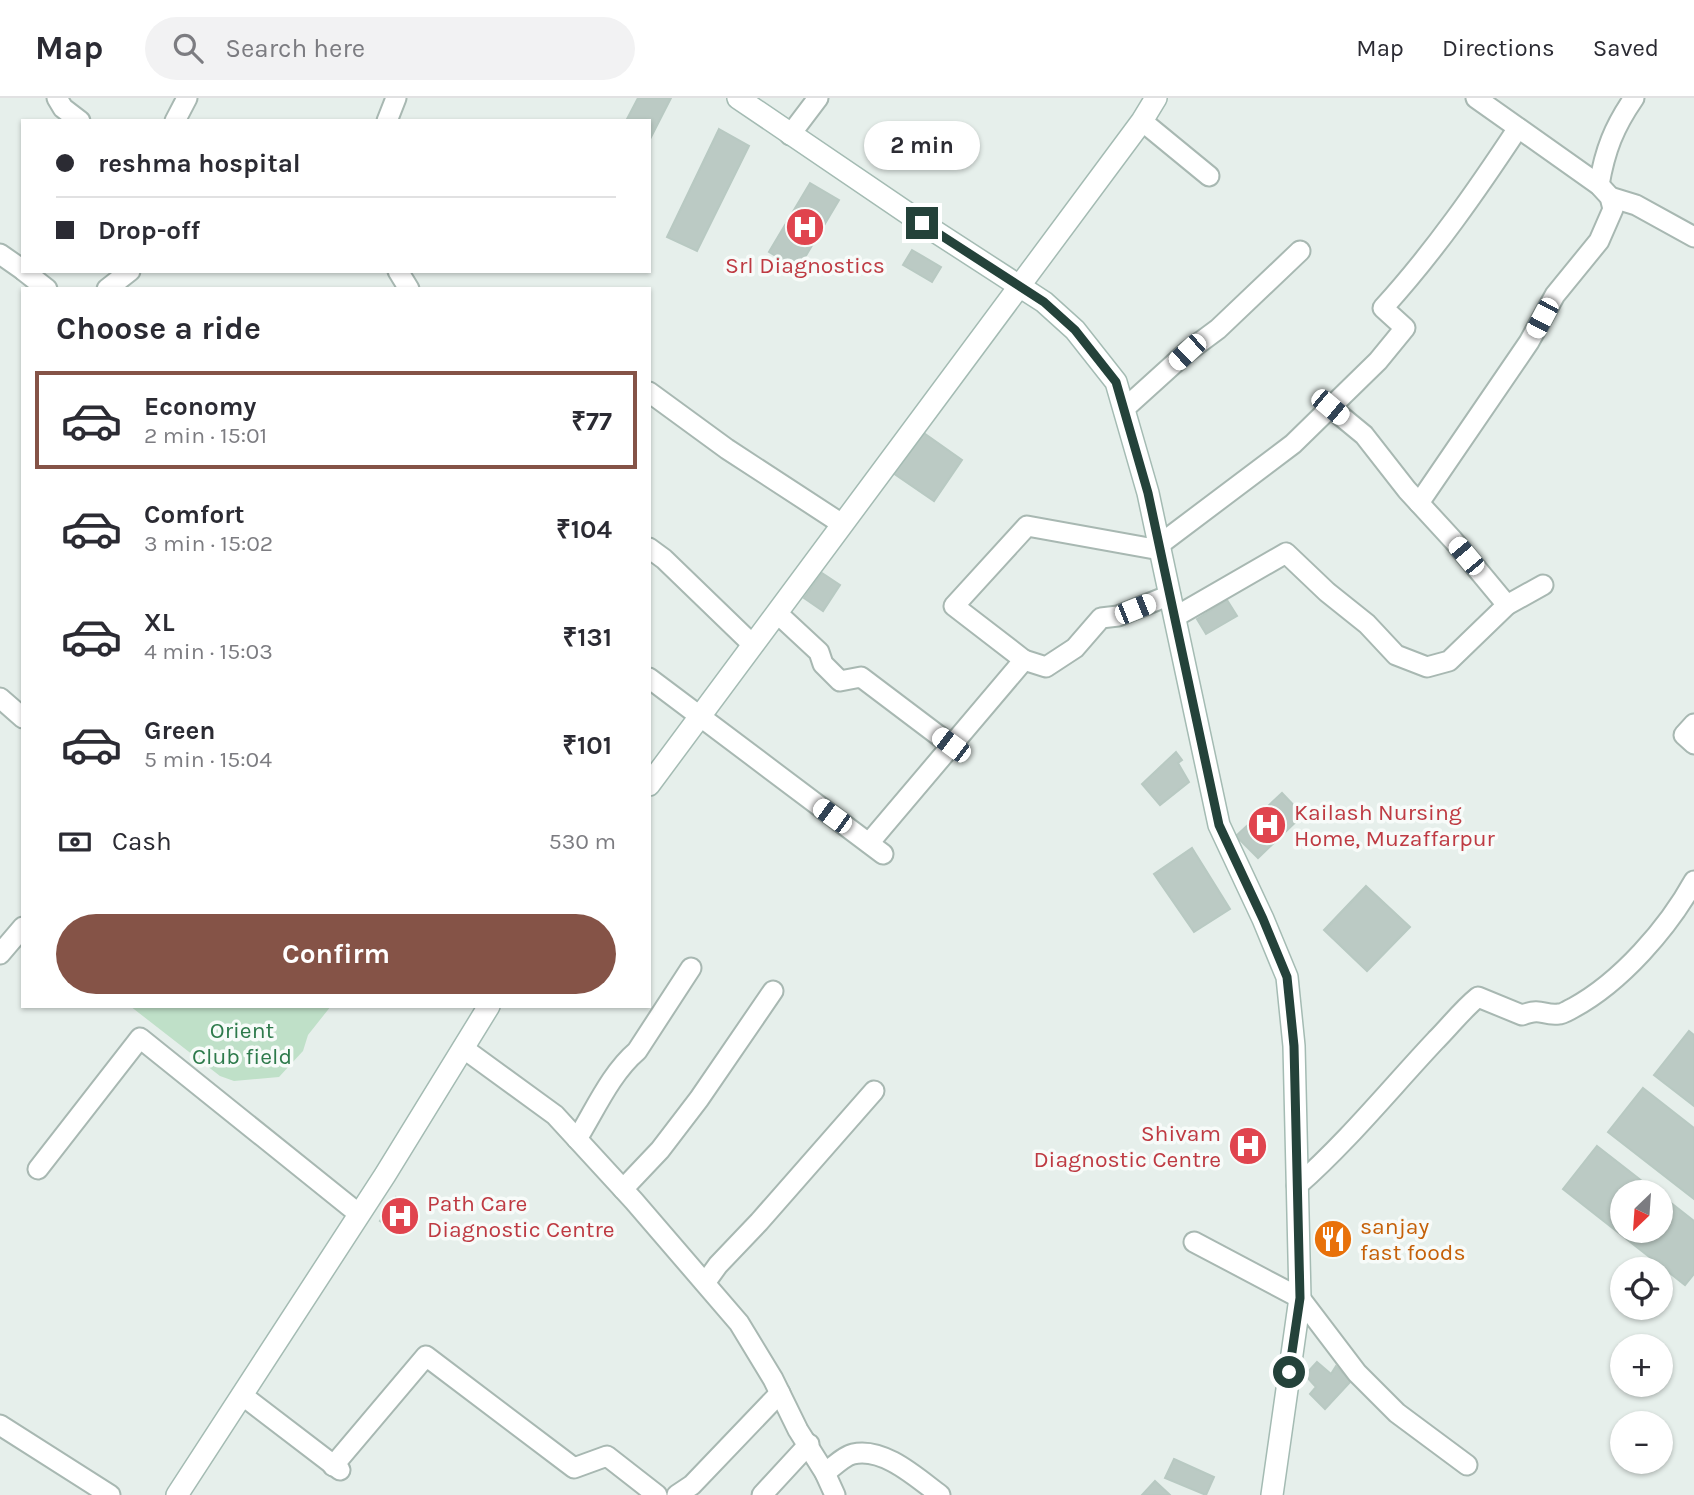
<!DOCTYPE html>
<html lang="en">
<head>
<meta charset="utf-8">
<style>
  body { margin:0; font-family:Karla,sans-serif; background:#f2f2f3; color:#2b2b33; height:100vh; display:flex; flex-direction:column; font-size:26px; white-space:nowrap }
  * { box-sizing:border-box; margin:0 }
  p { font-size:23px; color:#7c7c81 }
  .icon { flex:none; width:38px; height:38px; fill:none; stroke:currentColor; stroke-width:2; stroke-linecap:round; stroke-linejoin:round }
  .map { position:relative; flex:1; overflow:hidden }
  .sheet { position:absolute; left:21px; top:189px; width:630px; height:721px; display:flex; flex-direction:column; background:#fff; border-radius:0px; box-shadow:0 2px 5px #0004 }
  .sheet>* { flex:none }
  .hud { position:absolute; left:21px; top:21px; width:630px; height:154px; border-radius:0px; box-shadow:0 2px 5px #0004; display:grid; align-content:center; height:154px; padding:0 35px; background:#fff }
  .needle { width:46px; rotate:205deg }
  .fabs { position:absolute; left:1610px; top:1082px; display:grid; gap:14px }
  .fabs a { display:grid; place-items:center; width:63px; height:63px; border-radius:50%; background:#fff; box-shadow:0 2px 5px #0004; font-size:35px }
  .end { position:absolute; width:32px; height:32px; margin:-16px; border:9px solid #24423a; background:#fff; box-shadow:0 0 0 4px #fff }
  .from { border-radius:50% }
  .bubble { position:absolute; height:49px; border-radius:24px; background:#fff; box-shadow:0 2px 5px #0004; font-size:23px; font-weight:700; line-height:49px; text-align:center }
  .car { position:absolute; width:21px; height:42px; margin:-21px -10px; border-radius:9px; box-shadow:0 0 5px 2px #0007; background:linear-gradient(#fff 24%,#345 0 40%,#fff 0 76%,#345 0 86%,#fff 0) }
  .hud b { display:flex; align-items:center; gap:24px; height:66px; font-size:26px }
  .hud b+b { border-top:2px solid #e1e1e2 }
  .hud i { width:18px; height:18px; background:#2b2b33 }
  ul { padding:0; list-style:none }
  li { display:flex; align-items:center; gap:21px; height:98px; margin:0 14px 10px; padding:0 21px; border:4px solid transparent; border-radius:0px }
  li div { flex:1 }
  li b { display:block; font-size:26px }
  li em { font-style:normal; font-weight:700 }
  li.current { border-color:#855347 }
  li>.icon { width:63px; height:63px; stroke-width:1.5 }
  h2 { padding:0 35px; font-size:32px; line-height:84px }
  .pay { display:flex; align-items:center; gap:18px; height:77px; padding:0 35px; font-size:26px }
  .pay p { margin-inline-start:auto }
  .button { display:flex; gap:14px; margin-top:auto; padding:14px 35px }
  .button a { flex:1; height:80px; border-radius:42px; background:#855347; color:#fff; font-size:28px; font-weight:700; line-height:80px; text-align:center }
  header { display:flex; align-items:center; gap:42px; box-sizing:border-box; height:98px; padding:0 35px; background:#fff; border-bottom:2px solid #e1e1e2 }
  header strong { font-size:33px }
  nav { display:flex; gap:38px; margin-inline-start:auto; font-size:24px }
  .search { width:490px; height:63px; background:#f2f2f3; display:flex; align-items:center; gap:18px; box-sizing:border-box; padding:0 24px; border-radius:38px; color:#7c7c81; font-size:26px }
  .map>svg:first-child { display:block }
  .green { fill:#bfe0c8 }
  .building { fill:#bbcac4; stroke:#b8c9c2; stroke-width:2 }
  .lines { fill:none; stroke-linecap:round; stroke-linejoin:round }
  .street-casing { stroke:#a8b8b2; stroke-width:23 }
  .secondary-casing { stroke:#a4bbb3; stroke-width:24 }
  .street { stroke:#fff; stroke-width:19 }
  .secondary { stroke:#fff; stroke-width:21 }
  .route { stroke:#24423a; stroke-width:9 }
  .labels { text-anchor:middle; stroke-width:7; stroke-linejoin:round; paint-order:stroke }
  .health-label { font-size:23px; fill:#be3a42; stroke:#f7fbf9; text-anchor:start }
  .park-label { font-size:23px; fill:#2d7a4b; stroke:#f7fbf9 }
  .food-label { font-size:23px; fill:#c56008; stroke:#f7fbf9; text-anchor:start }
</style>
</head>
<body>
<header>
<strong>Map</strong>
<div class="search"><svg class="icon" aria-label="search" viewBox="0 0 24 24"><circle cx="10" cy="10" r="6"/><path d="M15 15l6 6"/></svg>Search here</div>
<nav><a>Map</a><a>Directions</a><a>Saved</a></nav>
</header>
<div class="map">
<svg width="1694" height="1397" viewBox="0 0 1694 1397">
  <rect width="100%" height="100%" fill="#e6efeb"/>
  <!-- green -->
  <path class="green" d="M 130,908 L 331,908 L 308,937 L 303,953 L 279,979 L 234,983 L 220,978 Z"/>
  <!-- building -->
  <g class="building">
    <path d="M 638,0 L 671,0 L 649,43 L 649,23 L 626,23 Z"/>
    <path d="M 719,31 L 749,48 L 697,153 L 667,139 Z"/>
    <path d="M 810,85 L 839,102 L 798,171 L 769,154 Z"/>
    <path d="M 912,152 L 941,169 L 932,184 L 903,167 Z"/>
    <path d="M 921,333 L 962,362 L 934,403 L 893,375 Z"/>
    <path d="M 822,475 L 840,487 L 823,513 L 804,500 Z"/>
    <path d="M 1227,502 L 1237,518 L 1206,536 L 1197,521 Z"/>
    <path d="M 1176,654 L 1182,662 L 1178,665 L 1189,684 L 1160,707 L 1142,686 Z"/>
    <path d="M 1282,695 L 1303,717 L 1258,760 L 1236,738 Z"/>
    <path d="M 1192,750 L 1230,811 L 1194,834 L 1154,776 Z"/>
    <path d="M 1366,788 L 1410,829 L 1367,873 L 1324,832 Z"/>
    <path d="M 1689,933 L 1694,937 L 1694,1008 L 1654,977 Z"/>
    <path d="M 1643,990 L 1694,1030 L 1694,1101 L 1608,1034 Z"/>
    <path d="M 1245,1033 L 1263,1043 L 1252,1060 L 1235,1050 Z"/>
    <path d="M 1597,1048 L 1656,1094 L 1622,1094 L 1622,1132 L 1661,1132 L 1661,1097 L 1694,1123 L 1694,1176 L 1685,1187 L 1563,1091 Z"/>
    <path d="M 396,1099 L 414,1111 L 398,1135 L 380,1123 Z"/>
    <path d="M 1317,1264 L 1331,1276 L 1336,1268 L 1351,1283 L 1325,1311 L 1310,1296 L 1316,1289 L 1305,1277 Z"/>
    <path d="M 1174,1361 L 1214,1379 L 1206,1397 L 1165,1380 Z"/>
    <path d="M 1155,1383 L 1170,1397 L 1142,1397 Z"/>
  </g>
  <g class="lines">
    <!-- street casing -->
    <g class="street-casing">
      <g id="street">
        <path d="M 57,0 L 63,10 L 80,23"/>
        <path d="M 175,23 L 187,0"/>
        <path d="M 387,23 L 396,0"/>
        <path d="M 1142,23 L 1209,78"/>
        <path d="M 790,37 L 818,0"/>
        <path d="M 1599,87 C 1605,52 1614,29 1634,0"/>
        <path d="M 1610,99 L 1636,107 L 1694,139"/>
        <path d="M 0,156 L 23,172"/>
        <path d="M 24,173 L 47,191"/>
        <path d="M 398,173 L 409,191"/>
        <path d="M 107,191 L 130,173"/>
        <path d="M 649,294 L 727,351 L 842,426"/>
        <path d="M 1330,309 L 1364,337 L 1407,392 L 1453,442 L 1507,507"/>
        <path d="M 1124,311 L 1187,254 L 1218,231 L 1300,153"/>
        <path d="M 1419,405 L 1529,244 L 1555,197 L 1599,143 L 1613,111 L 1610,99 L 1599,87 L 1476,0"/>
        <path d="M 1159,447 L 1293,346 L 1378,263 L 1405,230 L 1383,210 C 1434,154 1477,92 1518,30"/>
        <path d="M 649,450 L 664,461 L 753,547"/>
        <path d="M 777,515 L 819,554 L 823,566 L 840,583 L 861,579 L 951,647"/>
        <path d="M 1175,519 L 1286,455 L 1327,494 L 1367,526 L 1396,557 L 1427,569 L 1449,563 L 1507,507 L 1543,487"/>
        <path d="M 1024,562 L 954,508 L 1027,428 L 1160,452"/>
        <path d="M 649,580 L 883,756"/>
        <path d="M 0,600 L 23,620"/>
        <path d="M 1694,626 L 1684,637 L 1694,646"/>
        <path d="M 869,745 L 1024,562 L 1046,569 L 1075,550 L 1101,520 L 1118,518 L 1170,497"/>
        <path d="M 0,856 L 23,829"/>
        <path d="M 463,950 L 555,1017 L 634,1103 L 739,1225 L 773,1281 L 798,1332 L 825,1375 L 835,1397"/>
        <path d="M 577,1041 C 595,1012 611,975 637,953 L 691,870"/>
        <path d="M 38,1071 L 140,940 L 359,1116"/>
        <path d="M 1297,1088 C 1348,1043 1390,991 1436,942 C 1450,928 1462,912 1478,899 L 1522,917 C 1543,909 1542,918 1559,916 C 1563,916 1569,912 1573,910 C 1621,884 1668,830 1694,783"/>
        <path d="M 623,1091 L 660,1052 L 699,1001 L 773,893"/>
        <path d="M 1194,1144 L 1300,1200 L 1357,1275 L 1397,1315 L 1467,1367"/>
        <path d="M 705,1185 L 718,1167 L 759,1124 L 874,993"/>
        <path d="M 242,1297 L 340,1372"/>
        <path d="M 0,1327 L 110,1397"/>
        <path d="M 333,1368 L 426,1258 L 574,1370 L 607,1358 L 657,1397"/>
        <path d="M 825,1375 C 833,1369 844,1358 853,1356 C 884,1349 917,1380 940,1397"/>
        <path d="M 677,1397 L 692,1387 L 780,1295"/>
        <path d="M 762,1397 L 809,1346"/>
      </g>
    </g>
    <!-- secondary casing -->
    <g class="secondary-casing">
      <g id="secondary">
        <path d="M 738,0 L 922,125 L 1044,204 L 1075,232 L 1116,284 L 1148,395 L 1219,727 L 1263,821 L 1287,879 L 1294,948 L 1300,1200 L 1272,1397"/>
        <path d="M 649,687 L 1142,23 L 1156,0"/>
        <path d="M 177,1397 L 385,1077 L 489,908"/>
      </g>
    </g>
    <!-- street -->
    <use href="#street" class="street"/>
    <!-- secondary -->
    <use href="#secondary" class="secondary"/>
  </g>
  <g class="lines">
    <!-- route -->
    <path class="route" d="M 922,125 L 1044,204 L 1075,232 L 1116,284 L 1148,395 L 1219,727 L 1263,821 L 1287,879 L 1294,948 L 1300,1200 L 1289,1274"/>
  </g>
  <!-- icons -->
  <defs>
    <g id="hospital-disc" transform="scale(2.0125)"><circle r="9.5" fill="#e0444e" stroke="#f7fbf9"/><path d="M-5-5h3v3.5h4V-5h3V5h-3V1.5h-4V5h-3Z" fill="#fff"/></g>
    <g id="restaurant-disc" transform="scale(2.0125)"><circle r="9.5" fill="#e8710a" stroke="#f7fbf9"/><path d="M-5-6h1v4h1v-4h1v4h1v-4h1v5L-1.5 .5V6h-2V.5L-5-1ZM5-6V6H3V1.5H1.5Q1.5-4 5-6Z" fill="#fff"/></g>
  </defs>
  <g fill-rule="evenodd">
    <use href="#hospital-disc" x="805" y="129"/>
    <use href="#hospital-disc" x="1267" y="727"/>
    <use href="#hospital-disc" x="1248" y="1048"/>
    <use href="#hospital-disc" x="400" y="1118"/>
    <use href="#restaurant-disc" x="1333" y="1141"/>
  </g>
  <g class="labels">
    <!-- health labels -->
    <g class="health-label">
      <text x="805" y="175" text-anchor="middle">Srl Diagnostics</text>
      <text x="1294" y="722">Kailash Nursing<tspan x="1294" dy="26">Home, Muzaffarpur</tspan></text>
      <text x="1221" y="1043" text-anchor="end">Shivam<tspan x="1221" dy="26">Diagnostic Centre</tspan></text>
      <text x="427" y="1113">Path Care<tspan x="427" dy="26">Diagnostic Centre</tspan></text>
    </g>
    <!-- park labels -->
    <g class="park-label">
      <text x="242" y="940">Orient<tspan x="242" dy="26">Club field</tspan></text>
    </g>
    <!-- food labels -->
    <g class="food-label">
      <text x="1360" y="1136">sanjay<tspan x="1360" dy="26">fast foods</tspan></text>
    </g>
  </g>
</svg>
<div class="fabs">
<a><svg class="needle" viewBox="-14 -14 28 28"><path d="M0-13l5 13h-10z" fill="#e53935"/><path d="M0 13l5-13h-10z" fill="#7c7c81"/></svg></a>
<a><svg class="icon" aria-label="locate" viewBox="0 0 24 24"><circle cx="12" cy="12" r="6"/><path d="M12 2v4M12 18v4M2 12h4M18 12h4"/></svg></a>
<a>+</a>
<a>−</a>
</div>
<i class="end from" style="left:1289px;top:1274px"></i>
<i class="end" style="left:922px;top:125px"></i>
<div class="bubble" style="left:864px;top:23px;width:116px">2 min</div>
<i class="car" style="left:1542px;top:220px;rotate:208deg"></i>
<i class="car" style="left:1187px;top:254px;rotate:227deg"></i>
<i class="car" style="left:1330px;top:309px;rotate:130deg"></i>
<i class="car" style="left:1466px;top:458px;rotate:320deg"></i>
<i class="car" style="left:1135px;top:511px;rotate:68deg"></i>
<i class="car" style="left:951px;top:647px;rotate:307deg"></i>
<i class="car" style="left:832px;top:718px;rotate:306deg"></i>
<div class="hud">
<b><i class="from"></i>reshma hospital</b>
<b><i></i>Drop-off</b>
</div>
<section class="sheet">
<h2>Choose a ride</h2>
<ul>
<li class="current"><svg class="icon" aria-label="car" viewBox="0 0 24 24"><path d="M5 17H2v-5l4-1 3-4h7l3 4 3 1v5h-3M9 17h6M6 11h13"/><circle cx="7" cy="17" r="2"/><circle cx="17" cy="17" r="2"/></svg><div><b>Economy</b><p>2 min · 15:01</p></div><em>₹77</em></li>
<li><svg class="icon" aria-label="car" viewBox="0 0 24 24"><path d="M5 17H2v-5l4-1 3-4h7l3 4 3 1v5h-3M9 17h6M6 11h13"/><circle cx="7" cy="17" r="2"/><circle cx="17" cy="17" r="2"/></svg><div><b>Comfort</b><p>3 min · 15:02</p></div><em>₹104</em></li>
<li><svg class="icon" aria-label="car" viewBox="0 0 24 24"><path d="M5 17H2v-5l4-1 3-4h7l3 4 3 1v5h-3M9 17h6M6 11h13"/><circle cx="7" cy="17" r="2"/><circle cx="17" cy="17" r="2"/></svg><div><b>XL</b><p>4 min · 15:03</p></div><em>₹131</em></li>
<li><svg class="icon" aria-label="car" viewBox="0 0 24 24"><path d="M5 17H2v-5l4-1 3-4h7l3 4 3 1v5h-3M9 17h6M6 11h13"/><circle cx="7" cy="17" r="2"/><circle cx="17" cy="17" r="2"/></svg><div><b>Green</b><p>5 min · 15:04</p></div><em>₹101</em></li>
</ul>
<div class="pay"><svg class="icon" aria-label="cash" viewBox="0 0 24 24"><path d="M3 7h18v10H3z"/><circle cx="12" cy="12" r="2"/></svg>Cash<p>530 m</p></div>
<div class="button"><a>Confirm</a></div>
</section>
</div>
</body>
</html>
